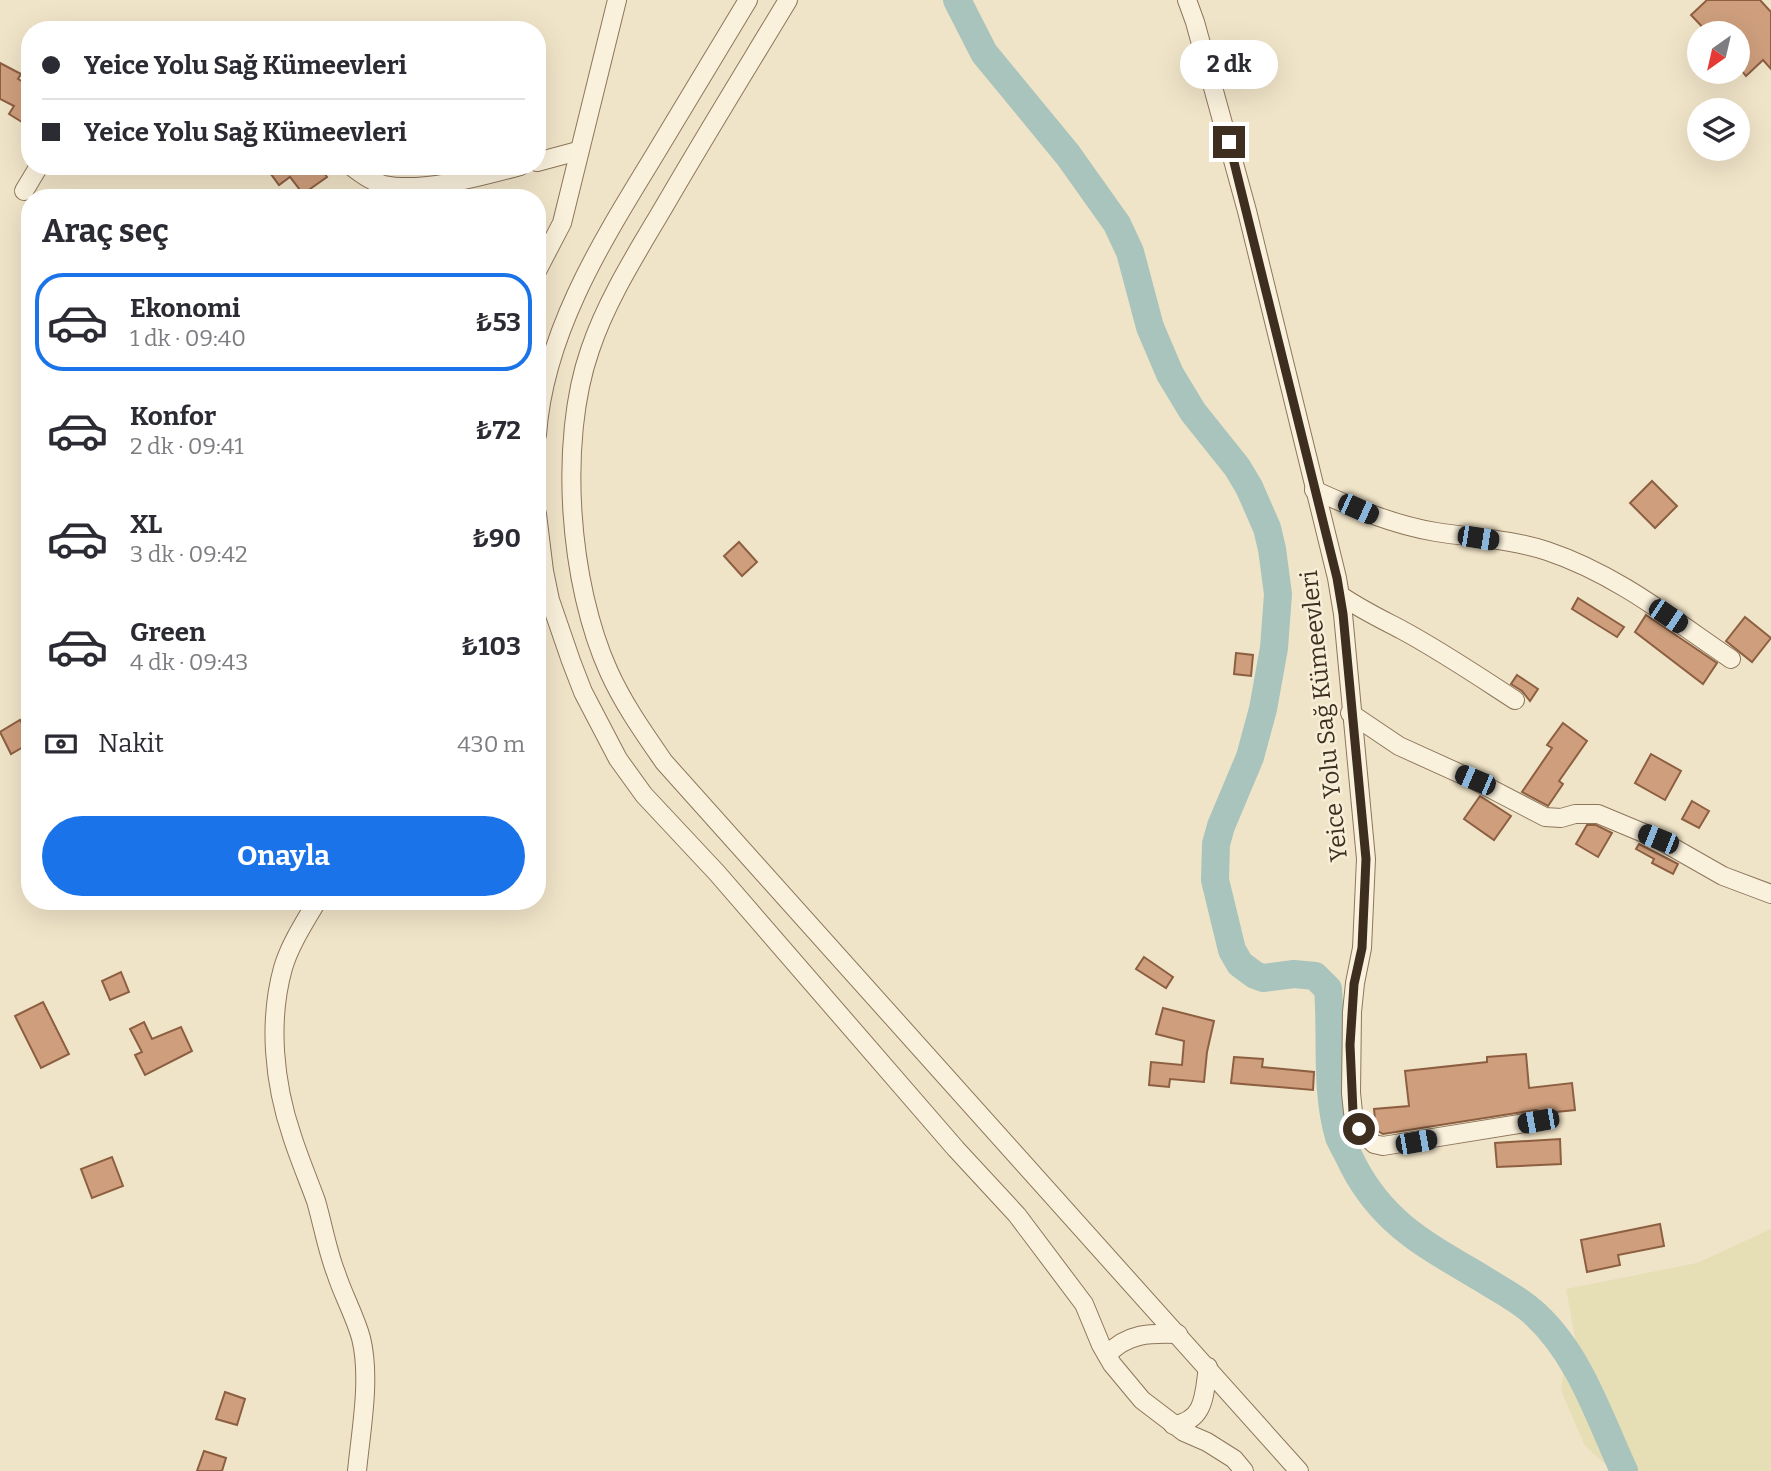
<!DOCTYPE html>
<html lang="tr">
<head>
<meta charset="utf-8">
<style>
  body { margin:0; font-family:Bitter,serif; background:#f2f2f3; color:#2b2b33; height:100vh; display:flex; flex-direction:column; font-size:26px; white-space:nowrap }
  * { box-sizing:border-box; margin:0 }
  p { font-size:23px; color:#7c7c81 }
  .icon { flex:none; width:38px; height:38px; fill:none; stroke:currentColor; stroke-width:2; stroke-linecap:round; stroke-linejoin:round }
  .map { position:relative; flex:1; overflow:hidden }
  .drawer { position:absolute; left:21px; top:189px; width:525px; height:721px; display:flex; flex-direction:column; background:#fff; border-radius:28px; box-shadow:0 7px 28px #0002 }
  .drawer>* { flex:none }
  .guide { position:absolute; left:21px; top:21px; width:525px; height:154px; border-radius:28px; box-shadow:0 7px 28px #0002; display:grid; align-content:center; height:154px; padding:0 21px; background:#fff }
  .needle { width:46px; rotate:214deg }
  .controls { position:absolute; left:1687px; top:21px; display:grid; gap:14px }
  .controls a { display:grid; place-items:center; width:63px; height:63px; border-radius:50%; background:#fff; box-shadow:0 7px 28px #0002; font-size:35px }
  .end { position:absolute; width:32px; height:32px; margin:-16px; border:9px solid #3d2e20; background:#fff; box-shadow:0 0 0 4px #fff }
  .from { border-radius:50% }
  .bubble { position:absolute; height:49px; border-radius:24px; background:#fff; box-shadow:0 7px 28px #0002; font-size:23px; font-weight:700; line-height:49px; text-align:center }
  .car { position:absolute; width:21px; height:42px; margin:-21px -10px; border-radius:9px; box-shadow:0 0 5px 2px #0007; background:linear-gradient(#222 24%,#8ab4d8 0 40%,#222 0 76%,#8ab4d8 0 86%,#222 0) }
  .guide b { display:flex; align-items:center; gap:24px; height:66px; font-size:26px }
  .guide b+b { border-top:2px solid #e1e1e2 }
  .guide i { width:18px; height:18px; background:#2b2b33 }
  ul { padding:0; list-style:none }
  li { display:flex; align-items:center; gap:21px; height:98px; margin:0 14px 10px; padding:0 7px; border:4px solid transparent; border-radius:28px }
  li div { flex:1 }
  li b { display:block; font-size:26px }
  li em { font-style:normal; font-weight:700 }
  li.active { border-color:#1a73e8 }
  li>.icon { width:63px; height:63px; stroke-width:1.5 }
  h2 { padding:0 21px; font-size:32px; line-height:84px }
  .pay { display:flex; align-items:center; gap:18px; height:77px; padding:0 21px; font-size:26px }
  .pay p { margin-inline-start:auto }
  .button { display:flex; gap:14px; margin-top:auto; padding:14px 21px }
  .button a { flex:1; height:80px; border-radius:42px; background:#1a73e8; color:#fff; font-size:28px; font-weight:700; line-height:80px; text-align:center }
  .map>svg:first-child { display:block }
  .farmland { fill:#e6deb5 }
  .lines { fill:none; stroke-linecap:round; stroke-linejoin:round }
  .river { stroke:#a9c4bc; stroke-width:28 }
  .building { fill:#cf9f7d; stroke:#8d5f41; stroke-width:2 }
  .minor-casing { stroke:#8d765c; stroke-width:20 }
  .minor { stroke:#faf1dc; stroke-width:18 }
  .route { stroke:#3d2e20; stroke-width:9 }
  .labels { text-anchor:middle; stroke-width:5; stroke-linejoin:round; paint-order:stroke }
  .street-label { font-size:24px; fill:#3d2e20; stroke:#f7eed8 }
</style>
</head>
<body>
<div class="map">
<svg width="1771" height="1471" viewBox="0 0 1771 1471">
  <rect width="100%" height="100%" fill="#f0e4c8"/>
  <!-- farmland -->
  <path class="farmland" d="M 1771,1229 L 1771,1471 L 1613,1471 L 1585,1446 L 1561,1390 L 1564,1369 L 1576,1343 L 1566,1289 L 1697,1263 Z"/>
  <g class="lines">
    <!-- river -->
    <path class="river" d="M 957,0 L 984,53 L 1068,155 L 1117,224 L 1130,252 L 1150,327 L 1170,374 L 1193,412 L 1237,467 L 1249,487 L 1267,528 L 1272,549 L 1278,594 L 1274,648 L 1263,709 L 1250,757 L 1221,826 L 1216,844 L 1215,880 L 1232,950 L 1240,964 L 1255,975 L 1263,978 L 1294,974 L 1315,976 L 1328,989 C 1332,1038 1325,1089 1339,1137 C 1343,1146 1349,1156 1353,1165 C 1384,1225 1428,1246 1483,1279 C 1500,1290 1521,1300 1536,1315 C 1580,1356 1599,1417 1624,1471"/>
  </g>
  <!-- building -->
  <g class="building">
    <path d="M 1707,0 L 1760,0 L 1771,12 L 1771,69 L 1763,60 L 1746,76 L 1738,66 L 1738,33 L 1708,33 L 1691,15 Z"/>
    <path d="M 0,63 L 21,74 L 18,79 L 30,86 L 30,127 L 9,114 L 14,106 L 0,99 Z"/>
    <path d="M 265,166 L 319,166 L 327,177 L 303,194 L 290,177 L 279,185 Z"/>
    <path d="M 1652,481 L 1677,506 L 1655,528 L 1630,503 Z"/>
    <path d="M 739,542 L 757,562 L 742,576 L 724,556 Z"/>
    <path d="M 1578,598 L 1624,627 L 1617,637 L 1572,609 Z"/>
    <path d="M 1646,615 L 1717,663 L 1703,684 L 1635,632 Z"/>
    <path d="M 1745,617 L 1771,638 L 1752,662 L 1726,641 Z"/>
    <path d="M 1236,653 L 1253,655 L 1251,676 L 1234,674 Z"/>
    <path d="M 1517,675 L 1538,689 L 1530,701 L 1522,691 L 1511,684 Z"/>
    <path d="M 20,720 L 30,737 L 30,743 L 11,754 L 0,732 Z"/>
    <path d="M 1563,723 L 1587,741 L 1559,781 L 1563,784 L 1548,806 L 1522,792 L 1552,748 L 1547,745 Z"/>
    <path d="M 1651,754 L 1681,771 L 1665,800 L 1635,783 Z"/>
    <path d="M 1480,796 L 1511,816 L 1494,840 L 1464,819 Z"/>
    <path d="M 1692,801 L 1709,811 L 1699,828 L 1682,819 Z"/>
    <path d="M 1587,825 L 1596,825 L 1612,833 L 1598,857 L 1576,844 Z"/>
    <path d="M 1639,844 L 1678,864 L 1673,874 L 1652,863 L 1654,859 L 1636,849 Z"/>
    <path d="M 1144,957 L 1173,977 L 1166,988 L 1136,969 Z"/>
    <path d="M 121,972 L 129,992 L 110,1000 L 102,981 Z"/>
    <path d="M 43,1002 L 69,1054 L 41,1068 L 15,1016 Z"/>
    <path d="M 1163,1008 L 1214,1021 L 1207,1052 L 1204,1082 L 1170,1079 L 1169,1087 L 1149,1085 L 1151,1062 L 1182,1065 L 1184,1041 L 1156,1034 Z"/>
    <path d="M 144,1022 L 152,1039 L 181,1027 L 192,1051 L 145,1075 L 135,1055 L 142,1052 L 130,1029 Z"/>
    <path d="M 1526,1054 L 1529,1088 L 1572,1083 L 1575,1110 L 1546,1113 L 1536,1110 L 1383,1134 L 1376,1130 L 1374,1109 L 1409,1106 L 1405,1071 L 1487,1062 L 1487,1057 Z"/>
    <path d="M 1234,1057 L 1263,1059 L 1262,1067 L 1314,1072 L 1313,1090 L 1231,1083 Z"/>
    <path d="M 1560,1139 L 1561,1164 L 1497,1167 L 1495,1143 Z"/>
    <path d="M 112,1157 L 123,1186 L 92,1198 L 81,1169 Z"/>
    <path d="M 1660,1224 L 1664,1246 L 1618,1255 L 1620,1265 L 1587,1272 L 1581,1240 Z"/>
    <path d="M 225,1392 L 245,1399 L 237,1425 L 216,1419 Z"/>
    <path d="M 204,1451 L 226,1458 L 222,1471 L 197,1471 Z"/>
  </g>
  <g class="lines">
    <!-- minor casing -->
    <g class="minor-casing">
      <g id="minor">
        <path d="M 788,0 C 747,68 705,136 665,205 C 638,251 607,299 590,350 C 558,442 569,584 609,672 C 624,705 644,733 664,762 L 1299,1471"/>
        <path d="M 1187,0 L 1195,22 L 1247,211 L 1337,578 L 1343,614 L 1366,859 L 1362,948 L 1355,983 L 1352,1012 L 1351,1093 L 1353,1112 L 1359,1129 L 1374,1144 L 1383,1146 L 1538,1121"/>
        <path d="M 537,162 L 578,151"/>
        <path d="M 351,166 C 361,174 372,182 384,185 C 421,193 484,176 520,166"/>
        <path d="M 24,191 L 39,166"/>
        <path d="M 537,271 L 562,223 L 617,0"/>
        <path d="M 537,435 C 544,333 602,241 654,156 C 685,104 717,52 748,0"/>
        <path d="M 1314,490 C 1354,508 1393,525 1436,532 C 1473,538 1511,539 1547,551 C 1616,574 1672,619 1731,659"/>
        <path d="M 537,514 L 544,571 L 550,600 L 571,661 L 583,692 L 618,759 L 644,795 L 717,873 L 956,1149 L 1017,1215 L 1084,1304 L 1101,1345 L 1112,1364 L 1142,1400 L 1184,1432 L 1207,1442 L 1234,1459 L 1244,1471"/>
        <path d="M 1340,595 C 1360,609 1381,619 1402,630 C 1441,651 1478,676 1515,700"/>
        <path d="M 1350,713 L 1399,746 L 1474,780 L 1545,817 L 1561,818 L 1575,814 L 1598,814 L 1658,839 L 1723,876 L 1771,894"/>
        <path d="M 317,901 C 305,922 290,944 283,968 C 268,1022 274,1083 292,1136 C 299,1158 308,1179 316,1201 C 323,1225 327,1250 336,1273 C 343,1295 355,1316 361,1338 C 371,1378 361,1430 357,1471"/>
        <path d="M 1107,1355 C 1127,1333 1150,1333 1178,1334"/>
        <path d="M 1173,1425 C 1206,1421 1204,1393 1208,1367"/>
      </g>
    </g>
    <!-- minor -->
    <use href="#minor" class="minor"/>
  </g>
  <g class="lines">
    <!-- route -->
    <path class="route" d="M 1229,142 L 1337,578 L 1343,614 L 1366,859 L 1362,948 L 1354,984 L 1350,1045 L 1353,1112 L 1359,1129"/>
  </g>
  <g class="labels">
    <!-- street labels -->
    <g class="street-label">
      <text transform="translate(1324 716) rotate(-96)" y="8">Yeice Yolu Sağ Kümeevleri</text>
    </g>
  </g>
</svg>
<div class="controls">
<a><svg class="needle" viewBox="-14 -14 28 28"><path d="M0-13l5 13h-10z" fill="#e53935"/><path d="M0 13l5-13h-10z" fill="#7c7c81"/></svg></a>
<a><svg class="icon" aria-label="layers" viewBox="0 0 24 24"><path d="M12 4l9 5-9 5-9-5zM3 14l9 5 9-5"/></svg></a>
</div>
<i class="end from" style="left:1359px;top:1129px"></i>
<i class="end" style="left:1229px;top:142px"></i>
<div class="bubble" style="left:1180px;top:40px;width:98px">2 dk</div>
<i class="car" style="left:1358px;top:509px;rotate:114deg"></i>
<i class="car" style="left:1478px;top:538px;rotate:99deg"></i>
<i class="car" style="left:1668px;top:616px;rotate:124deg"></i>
<i class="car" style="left:1475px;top:780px;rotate:293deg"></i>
<i class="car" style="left:1658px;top:839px;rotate:292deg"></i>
<i class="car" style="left:1538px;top:1121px;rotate:260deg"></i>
<i class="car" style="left:1416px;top:1142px;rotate:80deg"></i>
<div class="guide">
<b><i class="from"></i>Yeice Yolu Sağ Kümeevleri</b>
<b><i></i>Yeice Yolu Sağ Kümeevleri</b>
</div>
<section class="drawer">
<h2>Araç seç</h2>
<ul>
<li class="active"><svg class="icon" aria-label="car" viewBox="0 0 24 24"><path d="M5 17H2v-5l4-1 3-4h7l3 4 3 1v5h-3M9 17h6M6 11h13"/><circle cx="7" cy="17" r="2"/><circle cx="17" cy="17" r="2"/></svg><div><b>Ekonomi</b><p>1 dk · 09:40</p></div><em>₺53</em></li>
<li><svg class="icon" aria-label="car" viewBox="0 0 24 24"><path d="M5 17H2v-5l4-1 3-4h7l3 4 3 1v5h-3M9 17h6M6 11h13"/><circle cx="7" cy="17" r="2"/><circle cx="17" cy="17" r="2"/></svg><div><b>Konfor</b><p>2 dk · 09:41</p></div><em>₺72</em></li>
<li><svg class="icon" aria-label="car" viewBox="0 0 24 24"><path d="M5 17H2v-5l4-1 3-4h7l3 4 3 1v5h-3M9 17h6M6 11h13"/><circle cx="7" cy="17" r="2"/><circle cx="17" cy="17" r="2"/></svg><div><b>XL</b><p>3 dk · 09:42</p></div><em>₺90</em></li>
<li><svg class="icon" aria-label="car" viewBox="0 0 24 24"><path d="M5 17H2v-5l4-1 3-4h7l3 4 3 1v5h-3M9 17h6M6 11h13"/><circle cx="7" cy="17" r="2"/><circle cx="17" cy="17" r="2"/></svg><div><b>Green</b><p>4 dk · 09:43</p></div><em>₺103</em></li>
</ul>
<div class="pay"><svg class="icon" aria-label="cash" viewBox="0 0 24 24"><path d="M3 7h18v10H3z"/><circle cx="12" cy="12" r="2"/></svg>Nakit<p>430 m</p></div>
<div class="button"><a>Onayla</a></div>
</section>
</div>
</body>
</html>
